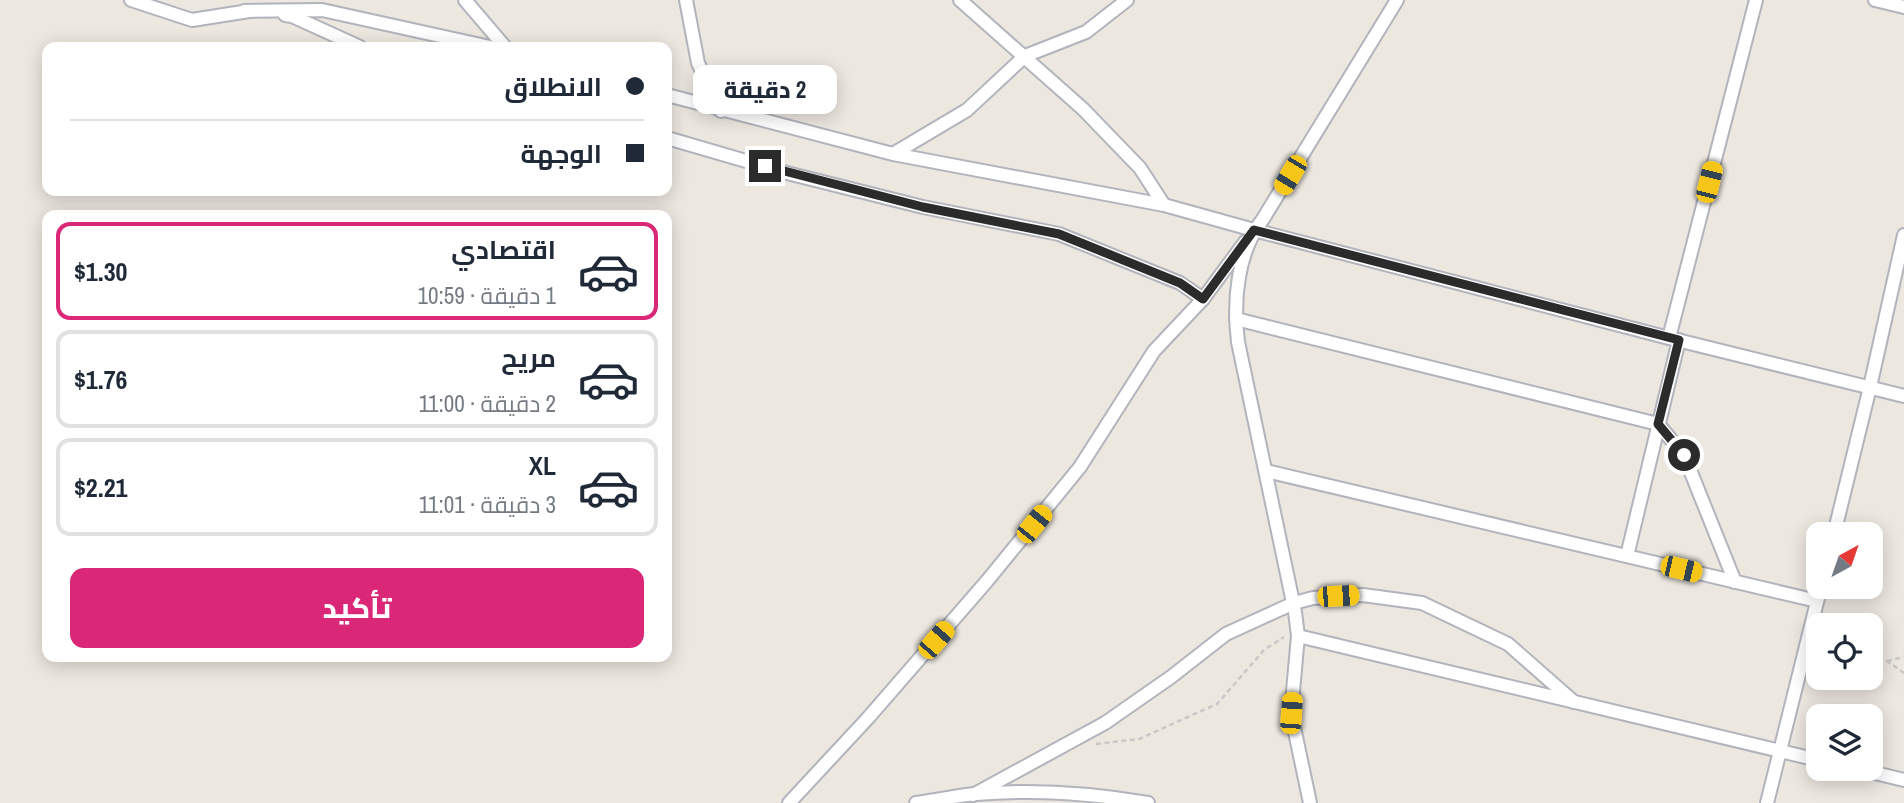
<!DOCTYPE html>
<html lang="ar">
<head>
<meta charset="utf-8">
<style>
  body { margin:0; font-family:"Archivo Narrow",Cairo,sans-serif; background:#f6f6f7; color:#1f2937; direction:rtl; height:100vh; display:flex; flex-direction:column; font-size:26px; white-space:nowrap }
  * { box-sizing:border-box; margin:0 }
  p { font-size:23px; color:#747a83 }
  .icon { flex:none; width:38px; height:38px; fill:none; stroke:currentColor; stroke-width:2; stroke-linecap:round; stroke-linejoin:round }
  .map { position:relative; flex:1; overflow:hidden; direction:ltr }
  .side { position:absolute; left:42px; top:210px; width:630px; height:452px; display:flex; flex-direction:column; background:#fff; border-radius:14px; box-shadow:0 4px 18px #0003; direction:rtl }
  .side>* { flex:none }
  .banner { position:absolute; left:42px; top:42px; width:630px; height:154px; border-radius:14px; box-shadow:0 4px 18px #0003; direction:rtl; display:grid; align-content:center; height:154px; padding:0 28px; background:#fff }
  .needle { width:46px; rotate:40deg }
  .buttons { position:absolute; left:1806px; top:522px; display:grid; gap:14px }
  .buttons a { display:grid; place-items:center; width:77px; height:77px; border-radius:14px; background:#fff; box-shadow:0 4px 18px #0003; font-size:35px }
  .end { position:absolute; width:32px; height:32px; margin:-16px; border:9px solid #2b2b2b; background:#fff; box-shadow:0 0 0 4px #fff }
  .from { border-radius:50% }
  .bubble { position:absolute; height:49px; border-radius:14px; background:#fff; box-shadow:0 4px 18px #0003; font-size:23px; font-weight:800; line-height:49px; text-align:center; direction:rtl }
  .car { position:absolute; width:21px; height:42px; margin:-21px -10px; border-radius:9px; box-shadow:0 0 5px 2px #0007; background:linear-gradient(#f5c518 24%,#345 0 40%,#f5c518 0 76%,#345 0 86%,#f5c518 0) }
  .banner b { display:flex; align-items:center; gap:24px; height:66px; font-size:26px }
  .banner b+b { border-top:2px solid #e0e1e3 }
  .banner i { width:18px; height:18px; background:#1f2937 }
  ul { padding:12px 0 0; list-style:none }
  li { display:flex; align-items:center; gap:21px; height:98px; margin:0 14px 10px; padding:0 14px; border:4px solid #e0e1e3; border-radius:14px }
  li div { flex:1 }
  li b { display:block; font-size:26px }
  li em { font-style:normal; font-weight:800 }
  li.on { border-color:#db2777 }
  li>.icon { width:63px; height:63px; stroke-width:1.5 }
  .cta { display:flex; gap:14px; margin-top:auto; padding:14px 28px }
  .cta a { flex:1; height:80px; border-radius:14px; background:#db2777; color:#fff; font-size:28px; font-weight:800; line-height:80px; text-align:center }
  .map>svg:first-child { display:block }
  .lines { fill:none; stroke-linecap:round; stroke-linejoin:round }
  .street-casing { stroke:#b2b4bd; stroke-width:16 }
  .path { stroke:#c8c8c8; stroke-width:2.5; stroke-dasharray:5 3.5; stroke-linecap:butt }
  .street { stroke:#fff; stroke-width:12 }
  .route { stroke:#2b2b2b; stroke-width:9 }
</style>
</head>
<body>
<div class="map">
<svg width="1904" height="803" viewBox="0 0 1904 803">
  <rect width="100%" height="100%" fill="#ece7df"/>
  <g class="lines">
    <!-- street casing -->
    <g class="street-casing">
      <g id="street">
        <path d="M 131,0 L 192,20 L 249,11"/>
        <path d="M 465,0 L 505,47"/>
        <path d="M 686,0 L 698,63 L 721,111"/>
        <path d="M 960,0 L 1083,109 L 1140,168 L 1164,205"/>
        <path d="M 1875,0 L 1904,7"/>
        <path d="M 244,11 L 322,10 L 490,47"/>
        <path d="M 285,15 L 292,16 L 360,47"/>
        <path d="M 667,95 L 893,154 L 1164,205 L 1254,230 L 1669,338 L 1904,396"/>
        <path d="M 667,138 L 787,173 L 923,207 L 1059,234 L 1180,283 L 1203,299"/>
        <path d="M 893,154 L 967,110 L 1025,56 L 1086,32 L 1127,0"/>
        <path d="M 1236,319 L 1658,424 L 1684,455 L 1735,582"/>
        <path d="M 1669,338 L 1756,0"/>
        <path d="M 1266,471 L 1817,601"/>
        <path d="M 1834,534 L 1870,387 L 1904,235"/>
        <path d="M 1627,556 L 1679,340"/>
        <path d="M 1298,636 L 1818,760"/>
        <path d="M 1854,768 L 1904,780"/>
        <path d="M 973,795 L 1105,723 L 1171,677 L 1226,634 L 1294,603 L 1313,598 L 1363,595 L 1422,603 L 1508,644 L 1574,702"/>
        <path d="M 789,803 L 868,718 L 987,581 L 1080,467 L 1154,351 L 1203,299 L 1245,242"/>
        <path d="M 916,803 C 936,800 956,796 975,794 C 1034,789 1091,793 1148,803"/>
        <path d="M 1310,803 L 1291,713 L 1298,636 L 1295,612 L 1238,342 C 1233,301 1237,252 1263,219 L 1397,0"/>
        <path d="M 1767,803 L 1821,586"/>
      </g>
    </g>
    <!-- path -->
    <g class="path">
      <path d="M 1871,653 L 1887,661 L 1904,673"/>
      <path d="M 1887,661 L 1904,657"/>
      <path d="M 1096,744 L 1139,739 L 1217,704 L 1264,650 L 1284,637"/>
    </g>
    <!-- street -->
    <use href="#street" class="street"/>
  </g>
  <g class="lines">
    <!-- route -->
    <path class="route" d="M 765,166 L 923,207 L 1059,234 L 1180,283 L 1203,299 L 1254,230 L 1679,340 L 1658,424 L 1684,455"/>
  </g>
</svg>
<div class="buttons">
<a><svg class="needle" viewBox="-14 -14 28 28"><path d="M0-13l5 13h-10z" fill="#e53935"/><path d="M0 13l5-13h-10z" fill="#747a83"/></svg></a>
<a><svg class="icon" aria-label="locate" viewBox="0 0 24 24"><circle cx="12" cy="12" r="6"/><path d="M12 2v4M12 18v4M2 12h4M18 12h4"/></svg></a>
<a><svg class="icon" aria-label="layers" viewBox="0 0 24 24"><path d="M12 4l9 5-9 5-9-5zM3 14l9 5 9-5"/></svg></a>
</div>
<i class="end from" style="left:1684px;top:455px"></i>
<i class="end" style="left:765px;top:166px"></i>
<div class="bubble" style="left:693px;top:65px;width:144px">2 دقيقة</div>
<i class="car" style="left:1290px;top:175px;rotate:211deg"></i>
<i class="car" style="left:1709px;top:182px;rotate:14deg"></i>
<i class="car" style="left:1034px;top:524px;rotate:39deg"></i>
<i class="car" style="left:1681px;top:569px;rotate:103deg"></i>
<i class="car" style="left:1338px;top:596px;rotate:87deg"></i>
<i class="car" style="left:936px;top:640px;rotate:41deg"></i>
<i class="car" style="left:1291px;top:713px;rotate:4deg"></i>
<div class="banner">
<b><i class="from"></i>الانطلاق</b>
<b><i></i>الوجهة</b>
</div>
<section class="side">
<ul>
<li class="on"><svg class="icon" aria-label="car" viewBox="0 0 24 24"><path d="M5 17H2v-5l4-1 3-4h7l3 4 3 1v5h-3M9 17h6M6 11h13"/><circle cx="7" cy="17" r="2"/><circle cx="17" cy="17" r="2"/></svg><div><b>اقتصادي</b><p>1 دقيقة · 10:59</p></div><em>$1.30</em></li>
<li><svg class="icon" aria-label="car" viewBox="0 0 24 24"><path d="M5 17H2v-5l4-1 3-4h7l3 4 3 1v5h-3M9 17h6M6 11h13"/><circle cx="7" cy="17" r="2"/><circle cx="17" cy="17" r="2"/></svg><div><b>مريح</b><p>2 دقيقة · 11:00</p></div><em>$1.76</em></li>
<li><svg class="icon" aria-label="car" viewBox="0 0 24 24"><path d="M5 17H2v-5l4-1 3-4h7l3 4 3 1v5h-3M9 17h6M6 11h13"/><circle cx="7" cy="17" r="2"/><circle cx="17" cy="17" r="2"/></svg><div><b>XL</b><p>3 دقيقة · 11:01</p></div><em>$2.21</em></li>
</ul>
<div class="cta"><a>تأكيد</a></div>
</section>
</div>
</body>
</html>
